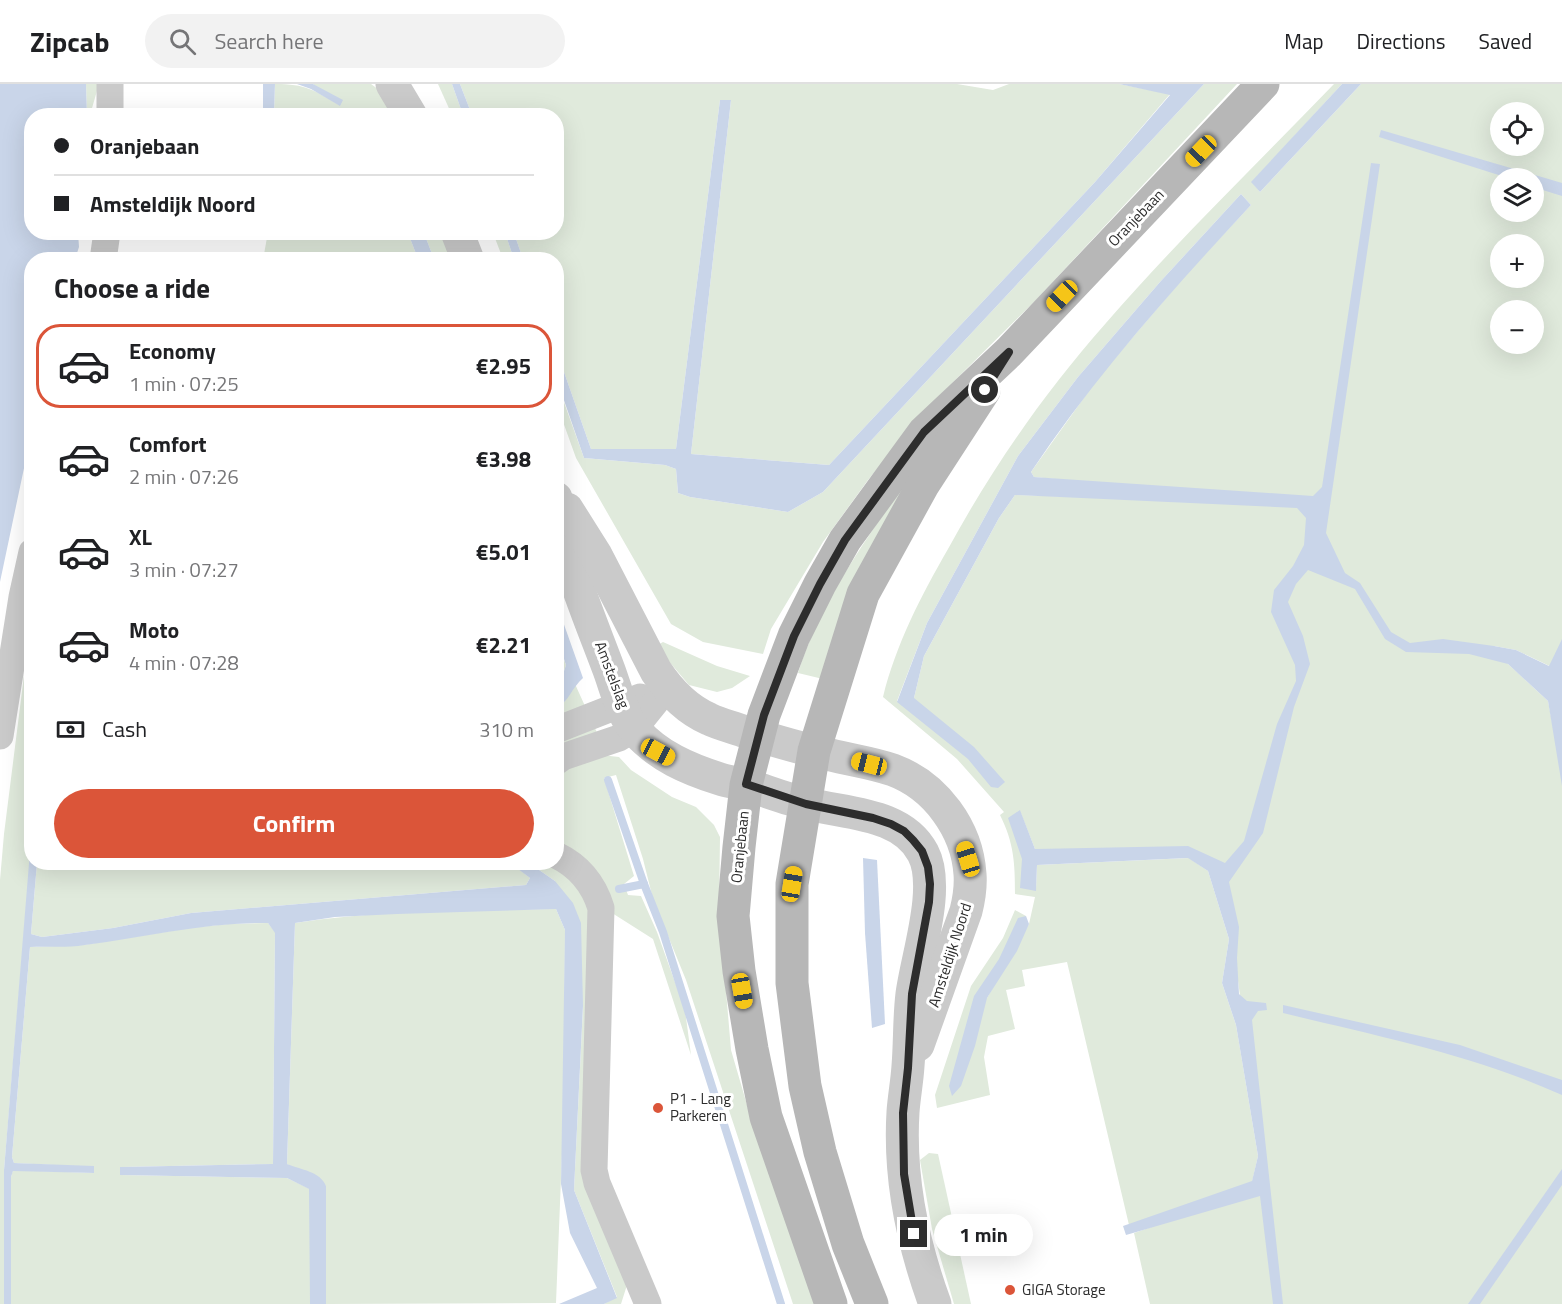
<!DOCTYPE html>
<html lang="en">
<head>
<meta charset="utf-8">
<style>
  body { margin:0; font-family:"Titillium Web",sans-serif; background:#f2f2f2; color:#202124; height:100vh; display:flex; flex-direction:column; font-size:22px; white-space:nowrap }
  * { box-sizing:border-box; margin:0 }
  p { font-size:20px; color:#757577 }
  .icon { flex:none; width:33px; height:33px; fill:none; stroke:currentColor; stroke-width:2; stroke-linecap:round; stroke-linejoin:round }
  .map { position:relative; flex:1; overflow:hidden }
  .details { position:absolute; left:24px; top:168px; width:540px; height:618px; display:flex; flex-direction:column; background:#fff; border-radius:24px; box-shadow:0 6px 24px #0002 }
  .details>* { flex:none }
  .top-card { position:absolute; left:24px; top:24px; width:540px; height:132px; border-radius:24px; box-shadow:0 6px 24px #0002; display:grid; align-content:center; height:132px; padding:0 30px; background:#fff }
  .buttons { position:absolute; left:1490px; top:18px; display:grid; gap:12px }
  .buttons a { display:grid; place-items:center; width:54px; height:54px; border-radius:50%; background:#fff; box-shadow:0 6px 24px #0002; font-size:30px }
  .end { position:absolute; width:27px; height:27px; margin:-14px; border:8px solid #2d2d2d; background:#fff; box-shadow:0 0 0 3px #fff }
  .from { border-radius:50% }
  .bubble { position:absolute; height:42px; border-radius:21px; background:#fff; box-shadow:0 6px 24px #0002; font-size:20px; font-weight:700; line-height:42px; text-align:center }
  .car { position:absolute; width:18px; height:36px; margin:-18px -9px; border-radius:8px; box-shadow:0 0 4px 2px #0007; background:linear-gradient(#f5c518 24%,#345 0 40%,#f5c518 0 76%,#345 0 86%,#f5c518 0) }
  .top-card b { display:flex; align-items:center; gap:21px; height:57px; font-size:22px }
  .top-card b+b { border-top:2px solid #e0e0e0 }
  .top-card i { width:15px; height:15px; background:#202124 }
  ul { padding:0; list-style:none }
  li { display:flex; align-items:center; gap:18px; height:84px; margin:0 12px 9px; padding:0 18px; border:3px solid transparent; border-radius:24px }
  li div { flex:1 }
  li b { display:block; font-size:22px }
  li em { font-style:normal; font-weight:700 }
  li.on { border-color:#db5539 }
  li>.icon { width:54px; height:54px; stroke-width:1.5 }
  h2 { padding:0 30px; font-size:27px; line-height:72px }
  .pay { display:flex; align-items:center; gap:15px; height:66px; padding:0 30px; font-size:22px }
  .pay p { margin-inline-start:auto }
  .action { display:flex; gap:12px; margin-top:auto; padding:12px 30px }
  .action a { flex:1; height:69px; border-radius:36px; background:#db5539; color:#fff; font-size:24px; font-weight:700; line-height:69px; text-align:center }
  header { display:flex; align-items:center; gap:36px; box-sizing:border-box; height:84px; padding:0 30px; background:#fff; border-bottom:2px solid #e0e0e0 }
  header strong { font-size:28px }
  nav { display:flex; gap:33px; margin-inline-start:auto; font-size:21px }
  .search { width:420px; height:54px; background:#f2f2f2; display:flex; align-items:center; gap:15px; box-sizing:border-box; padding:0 21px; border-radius:33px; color:#757577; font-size:22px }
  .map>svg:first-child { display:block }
  .green { fill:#e0eadc; fill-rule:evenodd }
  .water { fill:#c9d5e9 }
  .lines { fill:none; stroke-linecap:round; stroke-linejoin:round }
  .stream { stroke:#c9d5e9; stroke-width:8 }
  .minor { stroke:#cacaca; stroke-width:27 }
  .tertiary { stroke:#cacaca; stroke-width:33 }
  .secondary { stroke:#b7b7b7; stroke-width:33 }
  .route { stroke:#2d2d2d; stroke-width:8 }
  .poi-dot { fill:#db5539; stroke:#fff; stroke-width:2 }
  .labels { text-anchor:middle; stroke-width:6; stroke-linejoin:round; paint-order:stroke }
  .street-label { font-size:15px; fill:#2d2d2d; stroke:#fff }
  .poi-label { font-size:15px; fill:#2d2d2d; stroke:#fff; text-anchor:start }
</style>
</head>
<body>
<header>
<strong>Zipcab</strong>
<div class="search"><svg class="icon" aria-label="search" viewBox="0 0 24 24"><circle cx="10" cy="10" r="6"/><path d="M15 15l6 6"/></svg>Search here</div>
<nav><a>Map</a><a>Directions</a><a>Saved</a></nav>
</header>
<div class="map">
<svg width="1562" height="1220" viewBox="0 0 1562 1220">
  <rect width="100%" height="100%" fill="#fff"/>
  <!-- green -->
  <g class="green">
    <path d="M 86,0 L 99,0 L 90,31 L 87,31 Z"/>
    <path d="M 275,0 C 306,0 314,6 339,21 L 313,0 L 371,0 L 386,11 L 395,31 L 365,31 L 363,30 L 361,32 L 274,32 Z"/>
    <path d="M 438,0 L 452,0 L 463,31 L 452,31 Z"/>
    <path d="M 460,0 L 957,0 L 993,6 L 1009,0 L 1119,0 L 1170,10 L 1095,98 L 829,381 L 691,370 L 731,16 L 720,16 L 676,365 L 591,365 L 557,268 L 556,176 L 523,175 L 514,149 L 556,148 L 556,32 L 472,31 Z"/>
    <path d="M 1204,0 L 1237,0 L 1035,217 L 924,327 L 868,396 L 823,458 L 771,545 L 763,570 L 703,558 L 671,540 L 576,374 L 557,321 L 556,296 L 584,374 L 665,381 L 676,385 L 678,409 L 690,413 L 788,428 L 823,408 Z"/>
    <path d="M 1334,0 L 1342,0 L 1252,98 L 1260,108 L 1361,0 L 1562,0 L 1562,588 L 1516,566 L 1494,562 L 1507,579 L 1548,617 L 1562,690 L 1562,1220 L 1150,1220 L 1134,1149 L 1265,1104 L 1233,858 L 1212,777 L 1171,766 L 1035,765 L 1020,727 L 1036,805 L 1037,781 L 1189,774 L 1208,787 L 1229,855 L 1222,899 L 1236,941 L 1258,1072 L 1252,1098 L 1129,1141 L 1067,878 L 1022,886 L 1025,902 L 1006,906 L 1015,945 L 988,952 L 984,973 L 990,1011 L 937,1024 L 935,1011 L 971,902 L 1003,854 L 1015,826 L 1026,832 C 1005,855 996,884 987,914 L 1029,840 L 1035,813 L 1015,810 C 1015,779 1014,759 1000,731 L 1004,728 L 957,675 L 883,613 C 896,560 921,512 948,465 C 992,384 1045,308 1106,239 C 1178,156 1258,79 1334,0 ZM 1500,28 L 1533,28 L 1533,62 L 1500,62 ZM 1500,94 L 1533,94 L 1533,128 L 1500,128 ZM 1241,110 L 1251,121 L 1190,186 L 1098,294 L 1031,388 L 1034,393 L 1318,420 L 1015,411 L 999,434 L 924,572 L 914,614 L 897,617 L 927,539 L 1018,372 L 1078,293 L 1160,198 ZM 1500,160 L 1533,160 L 1533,194 L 1500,194 ZM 1500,226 L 1533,226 L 1533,260 L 1500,260 Z"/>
    <path d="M 268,148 L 408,149 L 418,175 L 263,176 Z"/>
    <path d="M 424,149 L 444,149 L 453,175 L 434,175 Z"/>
    <path d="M 493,149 L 505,149 L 514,175 L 503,175 Z"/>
    <path d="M 915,386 L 823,595 L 798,589 C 822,514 870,449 915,386 Z"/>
    <path d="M 31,536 L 32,755 L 4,1086 L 4,1220 L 0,1220 L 0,796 L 4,750 Z"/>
    <path d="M 556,554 L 566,581 L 557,608 L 556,608 Z"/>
    <path d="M 663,558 L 717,582 L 750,592 L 732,604 L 717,608 L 689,601 L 656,562 Z"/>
    <path d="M 575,600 L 599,653 L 601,671 L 619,673 L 631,686 L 672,713 L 696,723 L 714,741 L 720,753 L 719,824 L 731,966 L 754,1045 L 819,1220 L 793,1220 L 686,896 L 653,815 L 643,775 L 616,691 L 604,694 L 634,792 L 624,800 L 628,811 L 641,812 L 657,848 L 685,926 L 691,971 L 653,855 L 612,829 L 583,1082 L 627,1201 L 621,1220 L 604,1220 L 617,1213 L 574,1106 L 583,923 L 555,797 L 529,779 L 556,778 L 557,623 L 563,620 Z"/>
    <path d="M 510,778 L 530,794 L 526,801 L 191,829 L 113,844 L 42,853 L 31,850 L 37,779 Z"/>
    <path d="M 556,825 L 565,846 L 564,1020 L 556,1219 L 326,1220 L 326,1102 L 287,1080 L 295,839 C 381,826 469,826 556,825 Z"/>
    <path d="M 268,839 L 275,848 L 273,1080 L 121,1083 L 120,1091 L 287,1094 L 310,1105 L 310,1220 L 11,1220 L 11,1093 L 13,1086 L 93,1089 L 94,1083 L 14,1079 L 12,1073 L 30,863 L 83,861 L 189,844 L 228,840 Z"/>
    <path d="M 929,1069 L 938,1070 L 971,1220 L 954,1220 L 932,1145 L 920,1076 Z"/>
  </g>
  <!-- water -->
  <g class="water">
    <path d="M 0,0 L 86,0 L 87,31 L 32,32 L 32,148 L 78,149 L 79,163 L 75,175 L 32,176 L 31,351 L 0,498 Z"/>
    <path d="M 263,0 L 275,0 L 274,31 L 263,31 Z"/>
    <path d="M 297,0 L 313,0 L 343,16 L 340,22 L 311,5 Z"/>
    <path d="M 452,0 L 460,0 L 472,31 L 463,31 Z"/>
    <path d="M 1119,0 L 1204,0 L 823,408 L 788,428 L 690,413 L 678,409 L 676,385 L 665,381 L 584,374 L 557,296 L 557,268 L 591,365 L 676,365 L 720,16 L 731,16 L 691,370 L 829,381 L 1095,98 L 1170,11 Z"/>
    <path d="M 1342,0 L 1361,0 L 1260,108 L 1251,98 Z"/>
    <path d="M 1381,46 L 1562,99 L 1562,112 L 1533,103 L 1533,94 L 1508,94 L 1379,53 Z"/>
    <path d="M 1371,79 L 1380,80 L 1326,449 L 1345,489 L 1360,499 L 1391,548 L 1410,559 L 1443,555 L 1494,562 L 1516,566 L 1549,582 L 1562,555 L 1562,702 L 1548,617 L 1508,580 L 1469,570 L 1406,568 L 1385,555 L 1355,505 L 1308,486 L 1296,500 L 1288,518 L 1303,552 L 1310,580 L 1294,623 L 1263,749 L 1229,798 L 1239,843 L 1237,874 L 1239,910 L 1247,917 L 1266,919 L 1267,926 L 1258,927 L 1252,936 L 1283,1220 L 1273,1220 L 1260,1112 L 1126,1151 L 1123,1142 L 1252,1097 L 1258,1072 L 1236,941 L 1222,899 L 1229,855 L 1208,787 L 1188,774 L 1037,781 L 1036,807 L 1020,804 L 1022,775 L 1008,734 L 1020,726 L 1035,765 L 1188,762 L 1225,779 L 1244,757 L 1277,640 L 1296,597 L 1295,581 L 1271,528 L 1274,506 L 1293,482 L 1304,461 L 1306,434 L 1297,424 L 1015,411 L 999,434 L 924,572 L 914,614 L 974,663 L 1005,698 L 998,704 L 991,703 L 968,675 L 897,618 L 927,539 L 1018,372 L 1078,293 L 1160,198 L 1241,110 L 1251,121 C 1172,206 1095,292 1031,388 L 1034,393 L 1313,412 L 1322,403 Z"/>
    <path d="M 408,149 L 424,149 L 434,175 L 418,175 Z"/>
    <path d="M 505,149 L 514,149 L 523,175 L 514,175 Z"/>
    <path d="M 556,518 L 583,594 C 572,603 569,618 557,623 L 557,608 L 566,581 L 557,554 Z"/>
    <path d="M 31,755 L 32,778 L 37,779 L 31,850 L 42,853 L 113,844 L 191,829 L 526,801 L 530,794 L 510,779 L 529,779 L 555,797 L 573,819 L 581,839 L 583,922 L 574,1106 L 617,1214 L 604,1220 L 559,1220 L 597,1204 L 570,1149 L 561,1100 L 565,846 L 556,825 L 397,830 L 335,833 L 295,839 L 287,1080 C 301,1086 320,1087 326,1102 L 326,1220 L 310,1220 L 309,1105 L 287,1094 L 120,1091 L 120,1083 L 273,1080 L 275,849 L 268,839 C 206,838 147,853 85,861 C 67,864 48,862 30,863 L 12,1073 L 14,1079 L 94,1082 L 94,1089 L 13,1087 L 11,1093 L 11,1220 L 4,1220 L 4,1086 Z"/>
    <path d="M 863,774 L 877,776 L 885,940 L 872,944 L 865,849 Z"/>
    <path d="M 1026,832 L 1029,840 L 1017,867 L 987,914 L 975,962 L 961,1002 L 952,1012 L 949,1002 L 974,912 L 999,875 L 1018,834 Z"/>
    <path d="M 1283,921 L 1460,961 L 1562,996 L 1562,1011 C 1474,971 1377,952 1283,929 Z"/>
    <path d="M 1562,1085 L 1562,1101 L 1480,1220 L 1468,1220 Z"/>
  </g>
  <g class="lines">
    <!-- stream -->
    <g class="stream">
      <path d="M 608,696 L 644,800 L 663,848 L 781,1220"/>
      <path d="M 619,805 L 644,800"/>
    </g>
    <!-- minor -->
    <g class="minor">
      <path d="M 110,0 L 110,32"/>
      <path d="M 103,176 L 107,148"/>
      <path d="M 556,646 L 640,613"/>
      <path d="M 0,652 L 22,513 L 32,468"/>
      <path d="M 556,678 L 563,673 L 619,654 L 634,645 L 667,604"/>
      <path d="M 556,771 C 579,782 594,801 601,824 L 594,1086 L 597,1099 L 648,1220"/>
    </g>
    <!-- tertiary -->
    <g class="tertiary">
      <path d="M 392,0 L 411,32"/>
      <path d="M 457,148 L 468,176"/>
      <path d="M 556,414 C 562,439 565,465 573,489 C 584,522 597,554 609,586 C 616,605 622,631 636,647 C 658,672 688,685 720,695 C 729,698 740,699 750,702 C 769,708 789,716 809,720 C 847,730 902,729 923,769 C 941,803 917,872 912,910 C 909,934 910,958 908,982 C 907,998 904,1013 903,1028 C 899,1093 913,1160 935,1220"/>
      <path d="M 567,425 L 596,471 L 656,587 C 670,608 686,625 709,635 C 719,640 732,643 743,647 C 772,656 801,665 831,671 C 851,676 873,679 893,686 C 936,702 967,745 970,790 C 971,803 969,815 966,827 L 918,961"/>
    </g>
    <!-- secondary -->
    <g class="secondary">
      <path d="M 831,1220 L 766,1033 L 752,965 L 739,887 L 733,832 L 739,763 L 746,701 L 764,631 L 794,552 L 820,500 L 845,456 L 924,348 L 1009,268 L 1263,0"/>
      <path d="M 872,1220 L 848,1160 L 820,1068 L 805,1002 L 792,899 L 792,800 L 814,667 L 863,510 L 923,401 L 984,307"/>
    </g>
  </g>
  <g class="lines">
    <!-- route -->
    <path class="route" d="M 914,1150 L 904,1090 L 903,1029 L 908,984 L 912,910 L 929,818 L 930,800 L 928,783 L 922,767 L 913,756 L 904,747 L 891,740 L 873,734 L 806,720 L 746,700 L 764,631 L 794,552 L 820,500 L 845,456 L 924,348 L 1009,268 L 985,306"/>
  </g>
  <!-- markers -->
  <g class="poi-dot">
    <circle cx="658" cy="1024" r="6"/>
    <circle cx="1010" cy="1206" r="6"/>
  </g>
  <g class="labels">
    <!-- street labels -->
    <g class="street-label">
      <text transform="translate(1136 134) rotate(-46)" y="5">Oranjebaan</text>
      <text transform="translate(612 591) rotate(69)" y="5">Amstelslag</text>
      <text transform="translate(740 763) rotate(-84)" y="5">Oranjebaan</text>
      <text transform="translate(950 871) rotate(-72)" y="5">Amsteldijk Noord</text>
    </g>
    <!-- poi labels -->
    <g class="poi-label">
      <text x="670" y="1020">P1 - Lang<tspan x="670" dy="17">Parkeren</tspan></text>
      <text x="1022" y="1211">GIGA Storage</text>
    </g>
  </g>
</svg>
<div class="buttons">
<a><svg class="icon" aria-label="locate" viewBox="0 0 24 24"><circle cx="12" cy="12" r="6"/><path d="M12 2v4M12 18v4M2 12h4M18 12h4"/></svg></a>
<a><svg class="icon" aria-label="layers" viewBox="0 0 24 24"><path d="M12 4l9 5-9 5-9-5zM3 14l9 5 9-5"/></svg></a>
<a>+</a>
<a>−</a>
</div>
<i class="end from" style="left:985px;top:306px"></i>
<i class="end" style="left:914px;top:1150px"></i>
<div class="bubble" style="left:934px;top:1130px;width:99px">1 min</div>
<i class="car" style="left:1201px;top:67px;rotate:224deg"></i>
<i class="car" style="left:1062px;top:212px;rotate:224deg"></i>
<i class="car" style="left:658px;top:668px;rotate:118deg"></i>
<i class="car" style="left:869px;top:680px;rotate:284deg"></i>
<i class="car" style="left:968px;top:775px;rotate:343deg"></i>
<i class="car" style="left:792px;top:800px;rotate:9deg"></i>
<i class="car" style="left:742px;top:907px;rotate:170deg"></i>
<div class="top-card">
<b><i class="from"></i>Oranjebaan</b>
<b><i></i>Amsteldijk Noord</b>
</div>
<section class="details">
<h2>Choose a ride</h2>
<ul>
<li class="on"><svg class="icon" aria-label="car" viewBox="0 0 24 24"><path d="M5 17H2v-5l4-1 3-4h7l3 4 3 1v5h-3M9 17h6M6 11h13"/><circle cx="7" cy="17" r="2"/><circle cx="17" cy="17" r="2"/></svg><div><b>Economy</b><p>1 min · 07:25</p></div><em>€2.95</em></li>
<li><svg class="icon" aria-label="car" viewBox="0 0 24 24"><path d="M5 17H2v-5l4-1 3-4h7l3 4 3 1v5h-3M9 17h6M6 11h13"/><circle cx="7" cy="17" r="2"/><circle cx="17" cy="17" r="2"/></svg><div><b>Comfort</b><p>2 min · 07:26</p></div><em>€3.98</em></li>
<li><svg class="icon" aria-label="car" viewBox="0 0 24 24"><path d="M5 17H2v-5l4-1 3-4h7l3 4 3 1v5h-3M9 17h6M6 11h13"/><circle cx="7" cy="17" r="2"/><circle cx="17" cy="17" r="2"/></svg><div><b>XL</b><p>3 min · 07:27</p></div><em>€5.01</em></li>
<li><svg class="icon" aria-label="car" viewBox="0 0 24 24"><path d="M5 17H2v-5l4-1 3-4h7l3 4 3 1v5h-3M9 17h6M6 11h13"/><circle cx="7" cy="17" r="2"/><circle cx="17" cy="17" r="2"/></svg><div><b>Moto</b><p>4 min · 07:28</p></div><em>€2.21</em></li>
</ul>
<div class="pay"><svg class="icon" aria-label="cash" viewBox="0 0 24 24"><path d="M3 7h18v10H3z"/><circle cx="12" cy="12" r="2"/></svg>Cash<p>310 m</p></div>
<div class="action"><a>Confirm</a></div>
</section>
</div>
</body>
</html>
